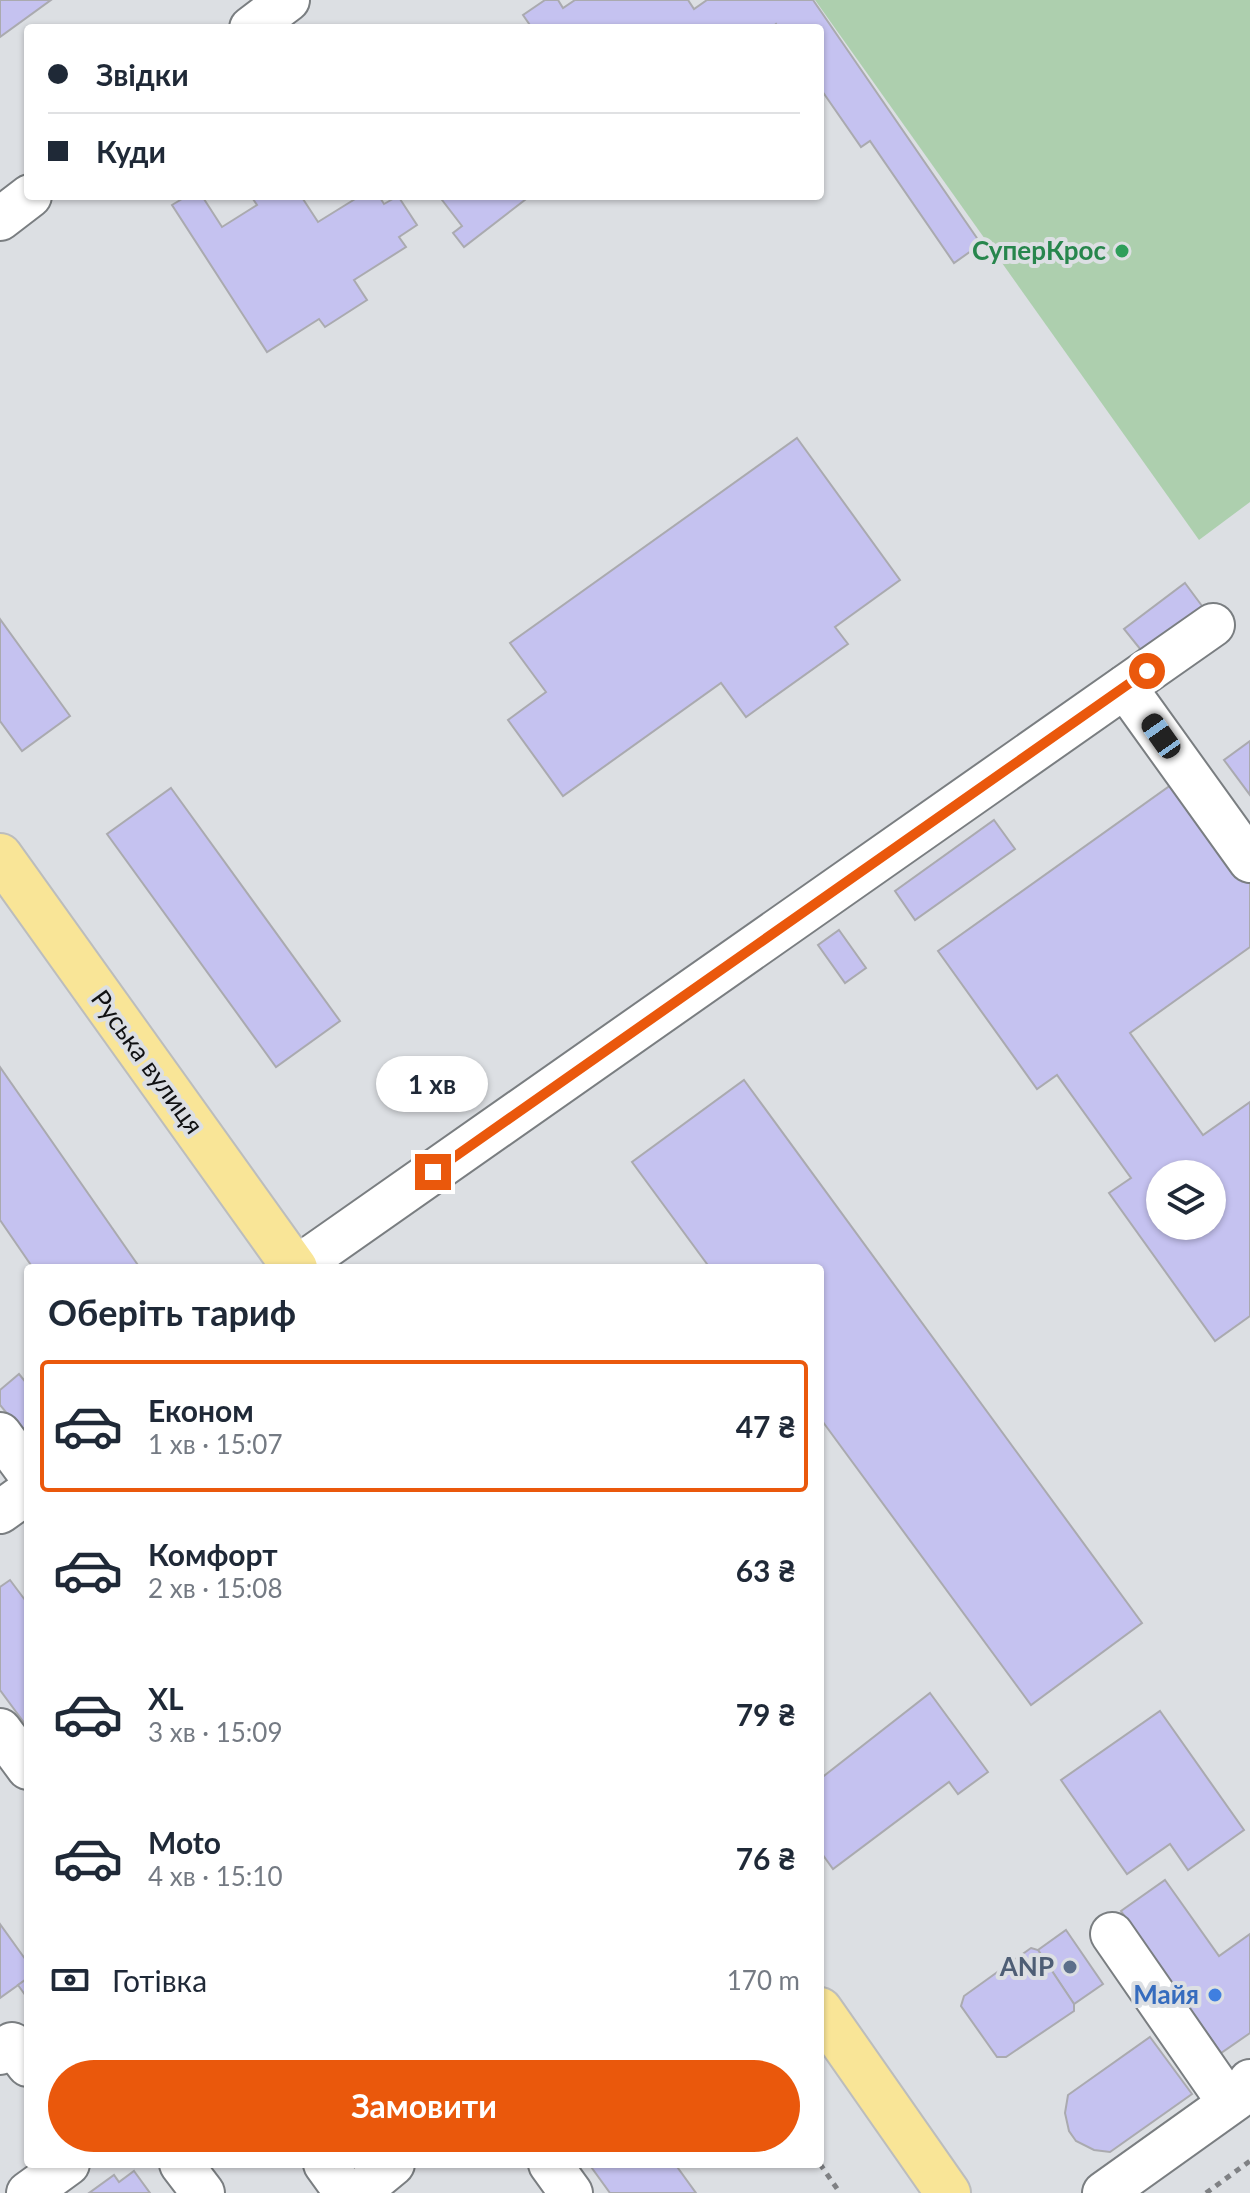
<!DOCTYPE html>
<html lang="uk">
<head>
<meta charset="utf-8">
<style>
  body { margin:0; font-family:Lato,sans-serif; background:#f2f2f3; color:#1f2937; height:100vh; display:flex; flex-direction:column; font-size:30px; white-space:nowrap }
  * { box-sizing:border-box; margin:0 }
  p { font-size:26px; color:#747a83 }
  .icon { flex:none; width:44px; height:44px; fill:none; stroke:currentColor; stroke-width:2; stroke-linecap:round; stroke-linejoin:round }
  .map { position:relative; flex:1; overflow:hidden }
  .sheet { position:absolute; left:24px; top:1264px; width:800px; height:904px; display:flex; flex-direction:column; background:#fff; border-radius:8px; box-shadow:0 2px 6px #0004 }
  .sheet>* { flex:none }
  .top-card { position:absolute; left:24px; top:24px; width:800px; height:176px; border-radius:8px; box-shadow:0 2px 6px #0004; display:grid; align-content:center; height:176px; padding:0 24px; background:#fff }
  .tools { position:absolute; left:1146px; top:1160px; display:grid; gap:16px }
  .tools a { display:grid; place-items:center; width:80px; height:80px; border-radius:50%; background:#fff; box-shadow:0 2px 6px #0004; font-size:40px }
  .end { position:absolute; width:36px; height:36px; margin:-18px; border:10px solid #ea580c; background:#fff; box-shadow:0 0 0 4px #fff }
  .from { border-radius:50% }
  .bubble { position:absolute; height:56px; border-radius:28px; background:#fff; box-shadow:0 2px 6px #0004; font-size:26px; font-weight:700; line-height:56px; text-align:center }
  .car { position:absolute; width:24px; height:48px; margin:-24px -12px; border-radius:10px; box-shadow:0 0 6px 2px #0007; background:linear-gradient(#222 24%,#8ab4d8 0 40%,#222 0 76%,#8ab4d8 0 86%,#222 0) }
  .top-card b { display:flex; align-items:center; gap:28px; height:76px; font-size:30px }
  .top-card b+b { border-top:2px solid #e0e1e3 }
  .top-card i { width:20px; height:20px; background:#1f2937 }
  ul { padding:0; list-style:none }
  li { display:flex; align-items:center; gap:24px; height:132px; margin:0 16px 12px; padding:0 8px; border:4px solid transparent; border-radius:8px }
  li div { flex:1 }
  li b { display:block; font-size:30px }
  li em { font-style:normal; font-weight:700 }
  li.active { border-color:#ea580c }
  li>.icon { width:72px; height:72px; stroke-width:1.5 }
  h2 { padding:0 24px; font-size:36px; line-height:96px }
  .pay { display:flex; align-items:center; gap:20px; height:88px; padding:0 24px; font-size:30px }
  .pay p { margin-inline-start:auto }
  .cta { display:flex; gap:16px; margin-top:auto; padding:16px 24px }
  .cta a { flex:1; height:92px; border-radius:48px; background:#ea580c; color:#fff; font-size:32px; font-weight:700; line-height:92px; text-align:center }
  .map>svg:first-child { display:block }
  .green { fill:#adcfae }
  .building { fill:#c5c2f0; stroke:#aaaaaf; stroke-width:2; fill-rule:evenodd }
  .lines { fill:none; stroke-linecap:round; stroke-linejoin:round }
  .minor-casing { stroke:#7a7e81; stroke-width:46 }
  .major-casing { stroke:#bcbdbd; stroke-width:48 }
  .path { stroke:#7f8184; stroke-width:5; stroke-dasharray:6 6; stroke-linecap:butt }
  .minor { stroke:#fff; stroke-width:42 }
  .major { stroke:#f9e597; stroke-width:44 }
  .route { stroke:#ea580c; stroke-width:10 }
  .leisure-dot { fill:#2e9e5b; stroke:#dcdfe3; stroke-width:3 }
  .service-dot { fill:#5c6f8a; stroke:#dcdfe3; stroke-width:3 }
  .shop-dot { fill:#3f7fe0; stroke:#dcdfe3; stroke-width:3 }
  .labels { text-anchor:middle; stroke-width:8; stroke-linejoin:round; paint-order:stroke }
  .leisure-label { font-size:26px; font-weight:bold; fill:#27864d; stroke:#dcdfe3; text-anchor:end }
  .street-label { font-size:26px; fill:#111213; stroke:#dcdfe3 }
  .service-label { font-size:26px; font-weight:bold; fill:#4e5e75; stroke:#dcdfe3; text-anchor:end }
  .shop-label { font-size:26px; font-weight:bold; fill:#366cbe; stroke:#dcdfe3; text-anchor:end }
</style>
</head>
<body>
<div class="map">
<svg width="1250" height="2193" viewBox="0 0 1250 2193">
  <rect width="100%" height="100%" fill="#dcdfe3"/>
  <!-- green -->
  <path class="green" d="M 815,0 L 1250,0 L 1250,502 L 1199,540 Z"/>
  <!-- building -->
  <g class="building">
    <path d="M 0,0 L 51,0 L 0,37 Z"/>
    <path d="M 545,0 L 558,0 L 563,8 L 575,0 L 688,0 L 694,9 L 707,0 L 813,0 L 981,244 L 954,263 L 870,141 L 861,147 L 820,88 L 820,28 L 779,28 L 776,24 L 771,28 L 532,28 L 523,15 Z"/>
    <path d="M 187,196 L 202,196 L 222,227 L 257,205 L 251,196 L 301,196 L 318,222 L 360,196 L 379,196 L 384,204 L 398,196 L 417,225 L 399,237 L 406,247 L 354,280 L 367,300 L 325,327 L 319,319 L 267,352 L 172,205 Z"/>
    <path d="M 439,196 L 530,196 L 464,247 L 453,233 L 462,226 Z"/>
    <path d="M 797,438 L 900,580 L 835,627 L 848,644 L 746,717 L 721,683 L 563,796 L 508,720 L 546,692 L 510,643 Z"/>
    <path d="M 1185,583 L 1205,610 L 1145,655 L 1124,629 Z"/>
    <path d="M 0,619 L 70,716 L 22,751 L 0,721 Z"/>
    <path d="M 1250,741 L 1250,795 L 1224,760 Z"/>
    <path d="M 1178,780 L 1250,880 L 1250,947 L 1130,1033 L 1203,1135 L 1250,1102 L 1250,1316 L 1215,1341 L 1109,1193 L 1131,1178 L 1057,1075 L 1037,1089 L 938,951 ZM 1160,1174 L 1212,1174 L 1212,1226 L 1160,1226 Z"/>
    <path d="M 171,788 L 340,1021 L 276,1067 L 107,834 Z"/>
    <path d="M 994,820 L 1015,849 L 915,920 L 895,891 Z"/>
    <path d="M 839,930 L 866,968 L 845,983 L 818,945 Z"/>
    <path d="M 0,1067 L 140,1268 L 33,1268 L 0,1220 Z"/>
    <path d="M 744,1080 L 1142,1623 L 1031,1705 L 820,1418 L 820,1268 L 710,1268 L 632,1162 Z"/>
    <path d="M 19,1374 L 28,1385 L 28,1429 L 23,1433 L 0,1405 L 0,1390 Z"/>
    <path d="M 10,1580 L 28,1604 L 28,1728 L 0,1690 L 0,1587 Z"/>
    <path d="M 930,1693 L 988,1772 L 958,1794 L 949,1782 L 833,1869 L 820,1851 L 820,1779 Z"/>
    <path d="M 1160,1711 L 1244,1830 L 1188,1870 L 1170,1844 L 1127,1874 L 1061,1780 Z"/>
    <path d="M 1165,1880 L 1219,1956 L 1250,1934 L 1250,2033 L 1221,2053 L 1121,1911 Z"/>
    <path d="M 0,1924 L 28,1963 L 28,1978 L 0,1998 Z"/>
    <path d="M 1066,1930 L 1103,1984 L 1074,2004 L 1038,1950 Z"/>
    <path d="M 1031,1948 L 1038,1950 L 1074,2004 L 1074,2011 L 1006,2057 L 997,2057 L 961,2006 L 964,1996 Z"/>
    <path d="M 28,1978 L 28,1999 L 18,1985 Z"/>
    <path d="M 1150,2037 L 1192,2094 L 1110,2152 L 1094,2150 L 1076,2141 L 1069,2131 L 1065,2113 L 1068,2095 Z"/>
    <path d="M 589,2164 L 675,2164 L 696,2193 L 610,2193 Z"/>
    <path d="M 134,2171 L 150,2193 L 89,2193 L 114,2175 L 119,2182 Z"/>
  </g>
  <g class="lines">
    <!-- minor casing -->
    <g class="minor-casing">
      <g id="minor">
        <path d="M 251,28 L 288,0"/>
        <path d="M 0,219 L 30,196"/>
        <path d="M 1125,687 L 1250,861"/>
        <path d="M 296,1268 L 1213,625"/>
        <path d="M 0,1434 L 28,1472"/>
        <path d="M 0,1512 L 28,1492"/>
        <path d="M 0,1730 L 28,1768"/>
        <path d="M 1112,1934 L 1229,2103"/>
        <path d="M 0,2053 L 12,2044 L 28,2065"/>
        <path d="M 181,2164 L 203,2193"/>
        <path d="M 325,2164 L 346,2193"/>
        <path d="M 550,2164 L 571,2193"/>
        <path d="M 28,2193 L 68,2164"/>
        <path d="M 358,2193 L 393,2164"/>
        <path d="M 1104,2193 L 1244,2093 L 1250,2081"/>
      </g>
    </g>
    <!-- major casing -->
    <g class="major-casing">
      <g id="major">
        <path d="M 0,856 L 295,1268"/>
        <path d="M 820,2010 L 948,2193"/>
      </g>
    </g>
    <!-- path -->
    <g class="path">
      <path d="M 820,2164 L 840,2193"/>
      <path d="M 1206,2193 L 1250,2161"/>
    </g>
    <!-- minor -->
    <use href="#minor" class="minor"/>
    <!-- major -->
    <use href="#major" class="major"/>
  </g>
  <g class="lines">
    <!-- route -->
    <path class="route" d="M 433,1172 L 1147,671"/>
  </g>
  <!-- markers -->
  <circle class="leisure-dot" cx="1122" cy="251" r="8"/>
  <circle class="service-dot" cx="1070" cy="1967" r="8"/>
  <circle class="shop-dot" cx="1215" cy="1995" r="8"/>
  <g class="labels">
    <!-- leisure labels -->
    <g class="leisure-label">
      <text x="1106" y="260">СуперКрос</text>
    </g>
    <!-- street labels -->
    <g class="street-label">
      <text transform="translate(147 1062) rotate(54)" y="9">Руська вулиця</text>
    </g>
    <!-- service labels -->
    <g class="service-label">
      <text x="1054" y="1976">ANP</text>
    </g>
    <!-- shop labels -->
    <g class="shop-label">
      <text x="1199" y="2004">Майя</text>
    </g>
  </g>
</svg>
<div class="tools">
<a><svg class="icon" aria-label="layers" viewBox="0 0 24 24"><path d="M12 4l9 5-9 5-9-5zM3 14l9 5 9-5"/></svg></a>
</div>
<i class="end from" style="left:1147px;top:671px"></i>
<i class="end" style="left:433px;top:1172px"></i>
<div class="bubble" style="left:376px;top:1056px;width:112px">1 хв</div>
<i class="car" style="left:1161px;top:736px;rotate:325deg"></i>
<div class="top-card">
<b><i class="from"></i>Звідки</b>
<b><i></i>Куди</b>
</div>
<section class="sheet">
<h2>Оберіть тариф</h2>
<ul>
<li class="active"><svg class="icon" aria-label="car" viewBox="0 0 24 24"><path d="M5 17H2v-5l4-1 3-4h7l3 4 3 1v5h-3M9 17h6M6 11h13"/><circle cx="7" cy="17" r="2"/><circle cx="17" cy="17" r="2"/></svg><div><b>Економ</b><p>1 хв · 15:07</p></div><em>47 ₴</em></li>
<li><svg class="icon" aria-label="car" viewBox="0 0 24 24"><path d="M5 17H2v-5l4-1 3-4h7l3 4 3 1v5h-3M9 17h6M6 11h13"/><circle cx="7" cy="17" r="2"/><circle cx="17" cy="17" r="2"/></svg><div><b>Комфорт</b><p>2 хв · 15:08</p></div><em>63 ₴</em></li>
<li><svg class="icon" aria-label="car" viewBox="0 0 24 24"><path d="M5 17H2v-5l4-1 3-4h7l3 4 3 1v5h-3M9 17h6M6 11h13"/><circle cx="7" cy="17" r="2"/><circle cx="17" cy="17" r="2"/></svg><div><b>XL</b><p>3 хв · 15:09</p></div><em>79 ₴</em></li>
<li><svg class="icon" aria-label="car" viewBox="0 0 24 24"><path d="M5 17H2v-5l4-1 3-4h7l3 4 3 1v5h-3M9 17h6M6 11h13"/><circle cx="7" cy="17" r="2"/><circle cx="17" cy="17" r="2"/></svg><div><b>Moto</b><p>4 хв · 15:10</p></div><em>76 ₴</em></li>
</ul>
<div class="pay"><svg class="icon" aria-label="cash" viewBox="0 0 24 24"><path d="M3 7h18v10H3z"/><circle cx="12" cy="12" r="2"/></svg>Готівка<p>170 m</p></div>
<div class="cta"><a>Замовити</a></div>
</section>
</div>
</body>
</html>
